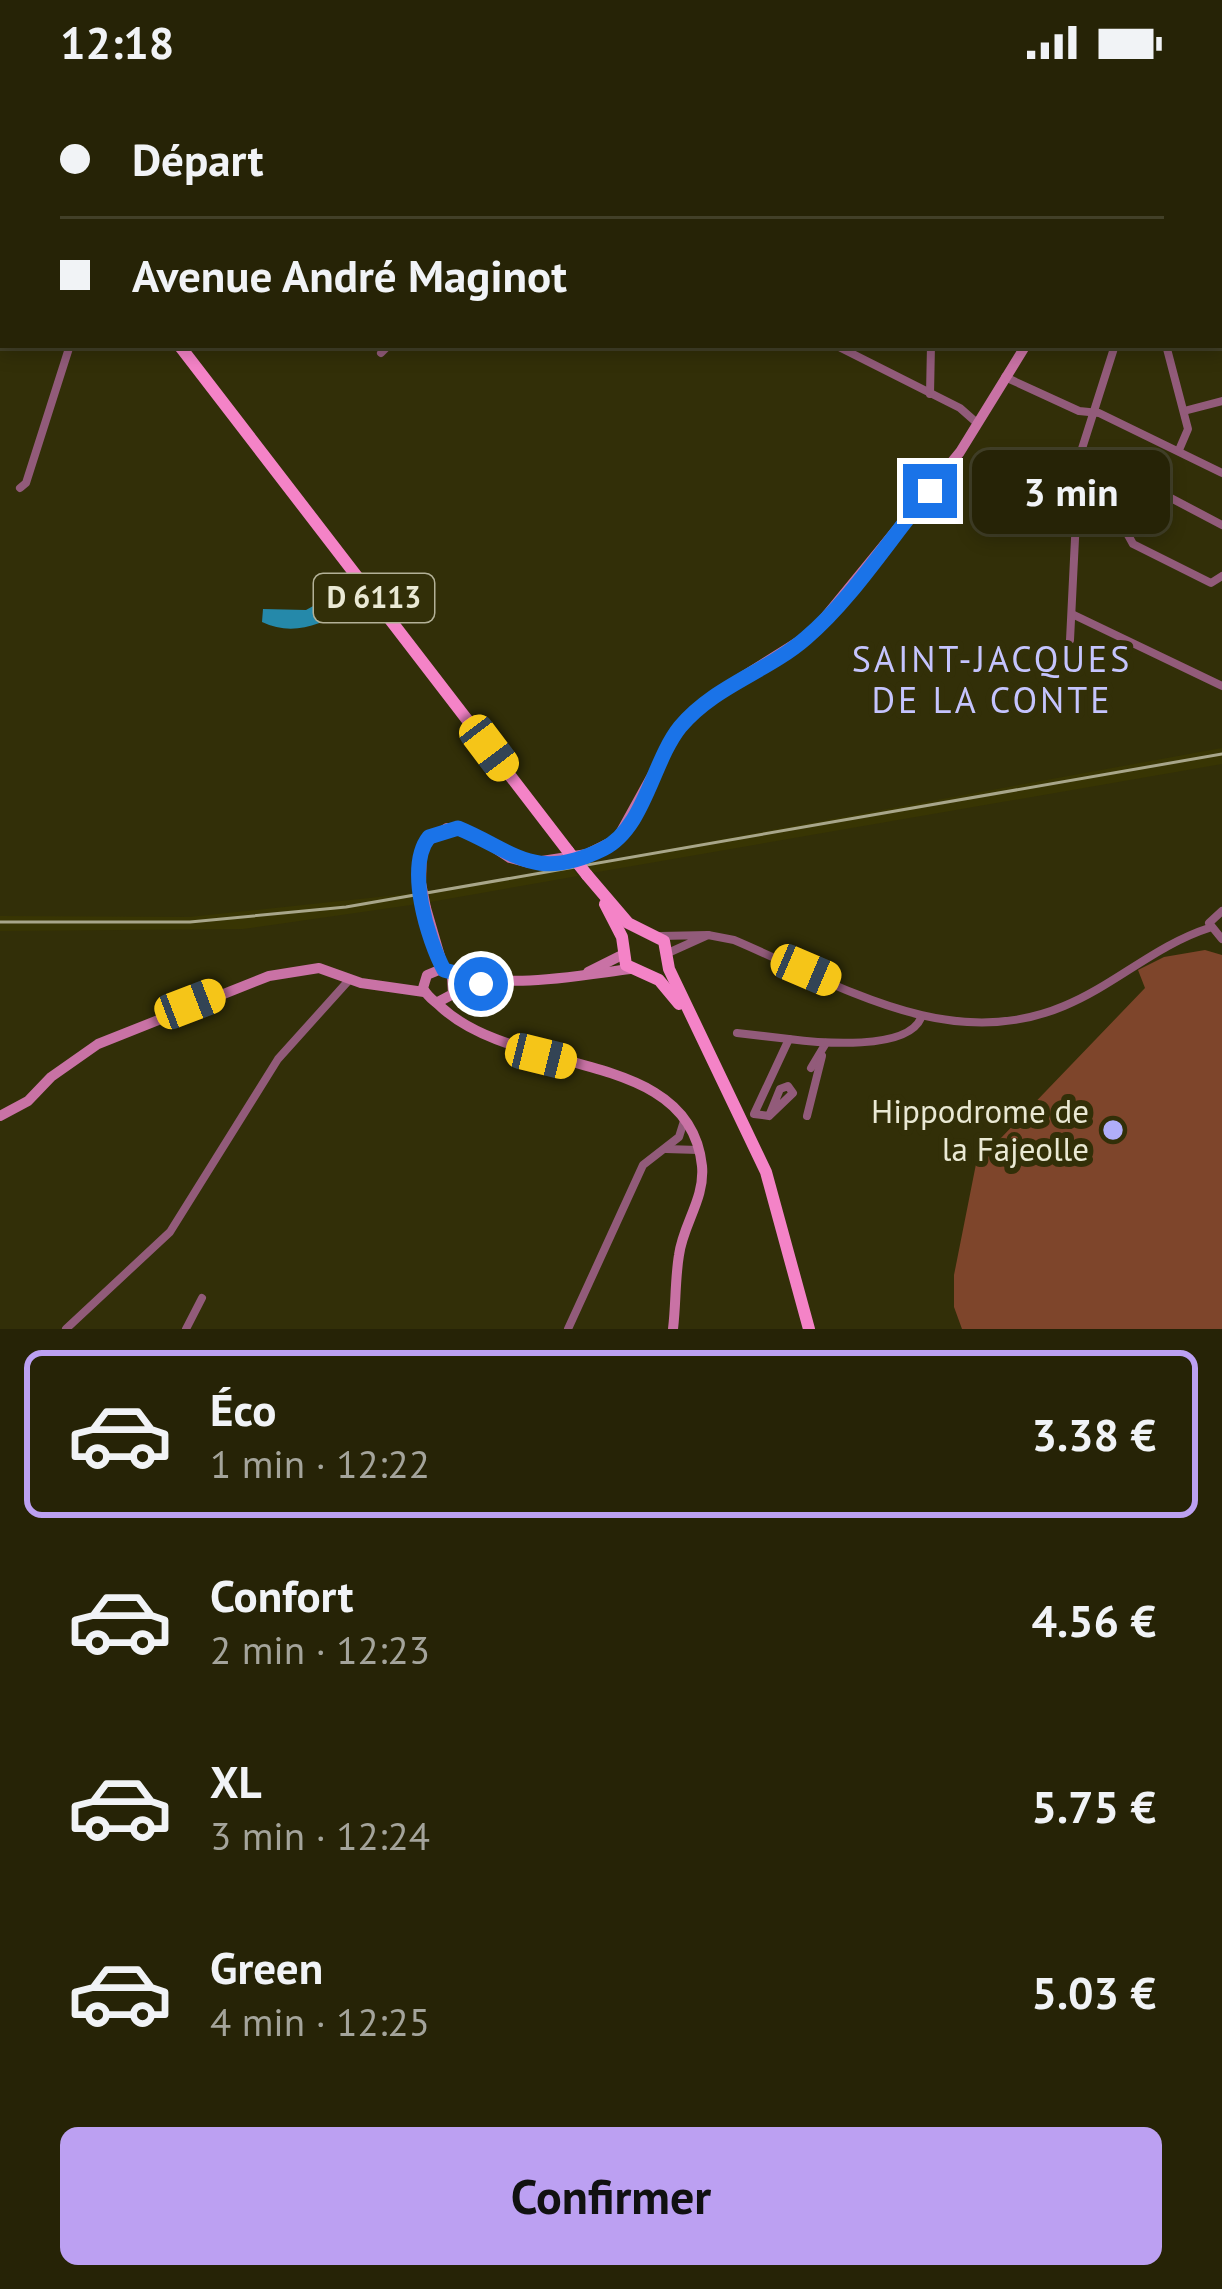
<!DOCTYPE html>
<html lang="fr">
<head>
<meta charset="utf-8">
<style>
  body { margin:0; font-family:"PT Sans",sans-serif; background:#322f14; color:#f1f3f6; height:100vh; display:flex; flex-direction:column; font-size:45px; white-space:nowrap }
  * { box-sizing:border-box; margin:0 }
  p { font-size:39px; color:#a4a49b }
  .icon { flex:none; width:66px; height:66px; fill:none; stroke:currentColor; stroke-width:2; stroke-linecap:round; stroke-linejoin:round }
  .map { position:relative; height:1245px; overflow:hidden }
  .side { display:flex; flex-direction:column; background:#262306; flex:1 }
  .side>* { flex:none }
  .hud { position:absolute; left:0px; top:0px; width:1224px; height:264px; box-shadow:0 6px 18px #0003,0 0 0 3px #424028; display:grid; align-content:center; height:264px; padding:0 60px; background:#262306 }
  .end { position:absolute; width:54px; height:54px; margin:-27px; border:15px solid #1a73e8; background:#fff; box-shadow:0 0 0 6px #fff }
  .from { border-radius:50% }
  .bubble { position:absolute; height:84px; border-radius:18px; background:#262306; box-shadow:0 6px 18px #0003,0 0 0 3px #424028; font-size:39px; font-weight:700; line-height:84px; text-align:center }
  .car { position:absolute; width:36px; height:72px; margin:-36px -18px; border-radius:15px; box-shadow:0 0 9px 3px #0007; background:linear-gradient(#f5c518 24%,#345 0 40%,#f5c518 0 76%,#345 0 86%,#f5c518 0) }
  .hud b { display:flex; align-items:center; gap:42px; height:114px; font-size:45px }
  .hud b+b { border-top:3px solid #424028 }
  .hud i { width:30px; height:30px; background:#f1f3f6 }
  ul { padding:21px 0 0; list-style:none }
  li { display:flex; align-items:center; gap:36px; height:168px; margin:0 24px 18px; padding:0 36px; border:6px solid transparent; border-radius:18px }
  li div { flex:1 }
  li b { display:block; font-size:45px }
  li em { font-style:normal; font-weight:700 }
  li.active { border-color:#bca0f2 }
  li>.icon { width:108px; height:108px; stroke-width:1.5 }
  .cta { display:flex; gap:24px; margin-top:auto; padding:24px 60px }
  .cta a { flex:1; height:138px; border-radius:18px; background:#bca0f2; color:#111; font-size:48px; font-weight:700; line-height:138px; text-align:center }
  .status { display:flex; justify-content:space-between; align-items:center; height:84px; padding:0 60px; background:#262306; direction:ltr }
  .status svg { height:33px; fill:currentColor }
  .map>svg:first-child { display:block }
  .built { fill:#383503 }
  .green { fill:#7e452b }
  .water { fill:#2589aa }
  .lines { fill:none; stroke-linecap:round; stroke-linejoin:round }
  .street { stroke:#925b7a; stroke-width:8 }
  .secondary { stroke:#c972a5; stroke-width:10 }
  .primary { stroke:#f483c7; stroke-width:12 }
  .rail { stroke:#a8a68a; stroke-width:3 }
  .secondary-bridge { stroke:#c972a5; stroke-width:10 }
  .primary-bridge { stroke:#f483c7; stroke-width:12 }
  .route { stroke:#1a73e8; stroke-width:15 }
  .poi-dot { fill:#b0aefa; stroke:#322f08; stroke-width:4.5 }
  .labels { text-anchor:middle; stroke-width:12; stroke-linejoin:round; paint-order:stroke }
  .shield { fill:#322f08; stroke:#b3b197; stroke-width:3 }
  .shield-label { font-size:30px; font-weight:bold; fill:#eae9d4 }
  .poi-label { font-size:33px; fill:#eae9d4; stroke:#322f08; text-anchor:end }
  .neighbourhood-label { font-size:36px; letter-spacing:3px; fill:#c5c4fe; stroke:#322f08 }
</style>
</head>
<body>
<div class="status"><b>12:18</b><svg viewBox="0 0 49 12"><path d="M0 12V9h3v3zM5 12V6h3v6zM10 12V3h3v9zM15 12V0h3v12zM26 1h20v11H26zM47 4h2v5h-2z"/></svg></div>
<div class="map">
<svg width="1222" height="1245" viewBox="0 0 1222 1245">
  <rect width="100%" height="100%" fill="#322f08"/>
  <!-- built -->
  <g class="built">
    <path d="M 1222,664 L 1222,680 L 592,789 L 585,780 Z"/>
    <path d="M 571,782 L 578,792 L 430,818 L 429,807 Z"/>
    <path d="M 416,809 L 418,820 L 243,845 L 0,847 L 0,832 L 189,833 Z"/>
  </g>
  <!-- green -->
  <g class="green">
    <path d="M 752,0 L 1124,0 L 1128,3 L 758,3 Z"/>
    <path d="M 1205,866 L 1222,871 L 1222,1245 L 962,1245 L 954,1223 L 954,1191 L 976,1080 L 1145,904 L 1138,886 L 1164,873 Z"/>
  </g>
  <!-- water -->
  <path class="water" d="M 335,510 L 346,526 C 319,542 291,552 262,538 L 263,525 L 306,526 Z"/>
  <g class="lines">
    <!-- street -->
    <g class="street">
      <path d="M 148,0 L 149,3"/>
      <path d="M 421,0 L 424,3"/>
      <path d="M 597,0 L 600,3"/>
      <path d="M 352,3 L 356,0"/>
      <path d="M 519,3 L 520,0"/>
      <path d="M 571,3 L 573,0"/>
      <path d="M 728,3 L 730,0"/>
      <path d="M 0,229 L 3,229"/>
      <path d="M 835,261 L 960,324 L 977,339"/>
      <path d="M 1166,261 L 1188,345 L 1179,366"/>
      <path d="M 381,269 L 389,261"/>
      <path d="M 1005,293 L 1079,327 L 1099,329 L 1222,389"/>
      <path d="M 930,310 L 931,261"/>
      <path d="M 1184,327 L 1222,317"/>
      <path d="M 1077,394 L 1150,403 L 1222,441"/>
      <path d="M 1135,400 L 1128,451 L 1133,460 L 1211,499 L 1222,492"/>
      <path d="M 20,404 L 26,399 L 70,261"/>
      <path d="M 1074,531 L 1222,602"/>
      <path d="M 1070,556 L 1079,374 L 1115,261"/>
      <path d="M 1222,827 L 1209,839 L 1222,855"/>
      <path d="M 708,851 L 734,856 C 838,900 949,971 1064,922 C 1115,901 1156,861 1209,844"/>
      <path d="M 660,852 L 708,851 L 668,869"/>
      <path d="M 737,949 L 789,955"/>
      <path d="M 811,984 L 826,959"/>
      <path d="M 769,1032 L 780,1005 L 788,1002 L 793,1009 L 769,1032 L 754,1030 L 789,955 C 820,959 907,967 921,934"/>
      <path d="M 807,1032 L 822,972"/>
      <path d="M 666,1065 L 698,1066"/>
      <path d="M 66,1245 L 170,1148 L 278,975 L 350,895"/>
      <path d="M 186,1245 L 202,1214"/>
      <path d="M 568,1245 L 643,1081 L 679,1053 L 684,1037"/>
    </g>
    <!-- secondary -->
    <g class="secondary">
      <path d="M 1196,3 L 1197,0"/>
      <path d="M 1216,3 L 1220,0"/>
      <path d="M 421,799 L 422,761 L 447,744 L 475,751 L 510,774 L 529,779 L 587,770 L 617,755 L 677,646 L 715,610 L 812,549 L 960,368 L 1026,261"/>
      <path d="M 426,824 L 444,886"/>
      <path d="M 630,885 C 562,894 504,906 439,886 L 427,891 L 423,904 C 428,914 434,916 441,923 C 518,994 690,963 702,1082 C 705,1115 683,1140 679,1171 C 675,1195 676,1220 673,1245"/>
      <path d="M 588,888 L 622,871"/>
      <path d="M 438,918 L 453,910 L 452,893"/>
      <path d="M 0,1032 L 28,1017 L 51,993 L 98,960 L 269,892 L 319,884 L 361,899 L 424,908"/>
    </g>
    <!-- primary -->
    <g class="primary">
      <path d="M 0,24 L 3,28"/>
      <path d="M 179,261 L 568,767"/>
      <path d="M 587,791 L 628,839 L 664,857 L 669,885 L 766,1088 L 809,1245"/>
      <path d="M 605,820 L 622,853 L 626,881 L 659,896 L 679,920"/>
    </g>
    <!-- rail -->
    <path class="rail" d="M 0,838 L 190,838 L 346,823 L 1222,670"/>
    <!-- secondary-bridge -->
    <path class="secondary-bridge" d="M 421,799 L 426,824"/>
    <!-- primary-bridge -->
    <path class="primary-bridge" d="M 568,767 L 587,791"/>
  </g>
  <g class="lines">
    <!-- route -->
    <path class="route" d="M 481,900 L 488,898 L 444,886 C 428,856 405,783 429,753 L 458,744 C 514,767 534,799 603,765 C 645,744 652,678 680,643 C 714,602 767,588 806,554 C 853,514 890,454 930,407"/>
  </g>
  <!-- markers -->
  <circle class="poi-dot" cx="1113" cy="1046" r="12"/>
  <g class="labels">
    <!-- shield labels -->
    <rect class="shield" x="314" y="490" width="120" height="48" rx="9"/>
    <g class="shield-label">
      <text x="374" y="524">D 6113</text>
    </g>
    <!-- poi labels -->
    <g class="poi-label">
      <text x="1089" y="1039">Hippodrome de<tspan x="1089" dy="38">la Fajeolle</tspan></text>
    </g>
    <!-- neighbourhood labels -->
    <g class="neighbourhood-label">
      <text x="992" y="588">SAINT-JACQUES<tspan x="992" dy="41">DE LA CONTE</tspan></text>
    </g>
  </g>
</svg>
<i class="end from" style="left:481px;top:900px"></i>
<i class="end" style="left:930px;top:407px"></i>
<div class="bubble" style="left:972px;top:366px;width:198px">3 min</div>
<i class="car" style="left:489px;top:664px;rotate:143deg"></i>
<i class="car" style="left:806px;top:886px;rotate:113deg"></i>
<i class="car" style="left:190px;top:920px;rotate:69deg"></i>
<i class="car" style="left:541px;top:972px;rotate:104deg"></i>
<div class="hud">
<b><i class="from"></i>Départ</b>
<b><i></i>Avenue André Maginot</b>
</div>
</div>
<section class="side">
<ul>
<li class="active"><svg class="icon" aria-label="car" viewBox="0 0 24 24"><path d="M5 17H2v-5l4-1 3-4h7l3 4 3 1v5h-3M9 17h6M6 11h13"/><circle cx="7" cy="17" r="2"/><circle cx="17" cy="17" r="2"/></svg><div><b>Éco</b><p>1 min · 12:22</p></div><em>3.38 €</em></li>
<li><svg class="icon" aria-label="car" viewBox="0 0 24 24"><path d="M5 17H2v-5l4-1 3-4h7l3 4 3 1v5h-3M9 17h6M6 11h13"/><circle cx="7" cy="17" r="2"/><circle cx="17" cy="17" r="2"/></svg><div><b>Confort</b><p>2 min · 12:23</p></div><em>4.56 €</em></li>
<li><svg class="icon" aria-label="car" viewBox="0 0 24 24"><path d="M5 17H2v-5l4-1 3-4h7l3 4 3 1v5h-3M9 17h6M6 11h13"/><circle cx="7" cy="17" r="2"/><circle cx="17" cy="17" r="2"/></svg><div><b>XL</b><p>3 min · 12:24</p></div><em>5.75 €</em></li>
<li><svg class="icon" aria-label="car" viewBox="0 0 24 24"><path d="M5 17H2v-5l4-1 3-4h7l3 4 3 1v5h-3M9 17h6M6 11h13"/><circle cx="7" cy="17" r="2"/><circle cx="17" cy="17" r="2"/></svg><div><b>Green</b><p>4 min · 12:25</p></div><em>5.03 €</em></li>
</ul>
<div class="cta"><a>Confirmer</a></div>
</section>
</body>
</html>
